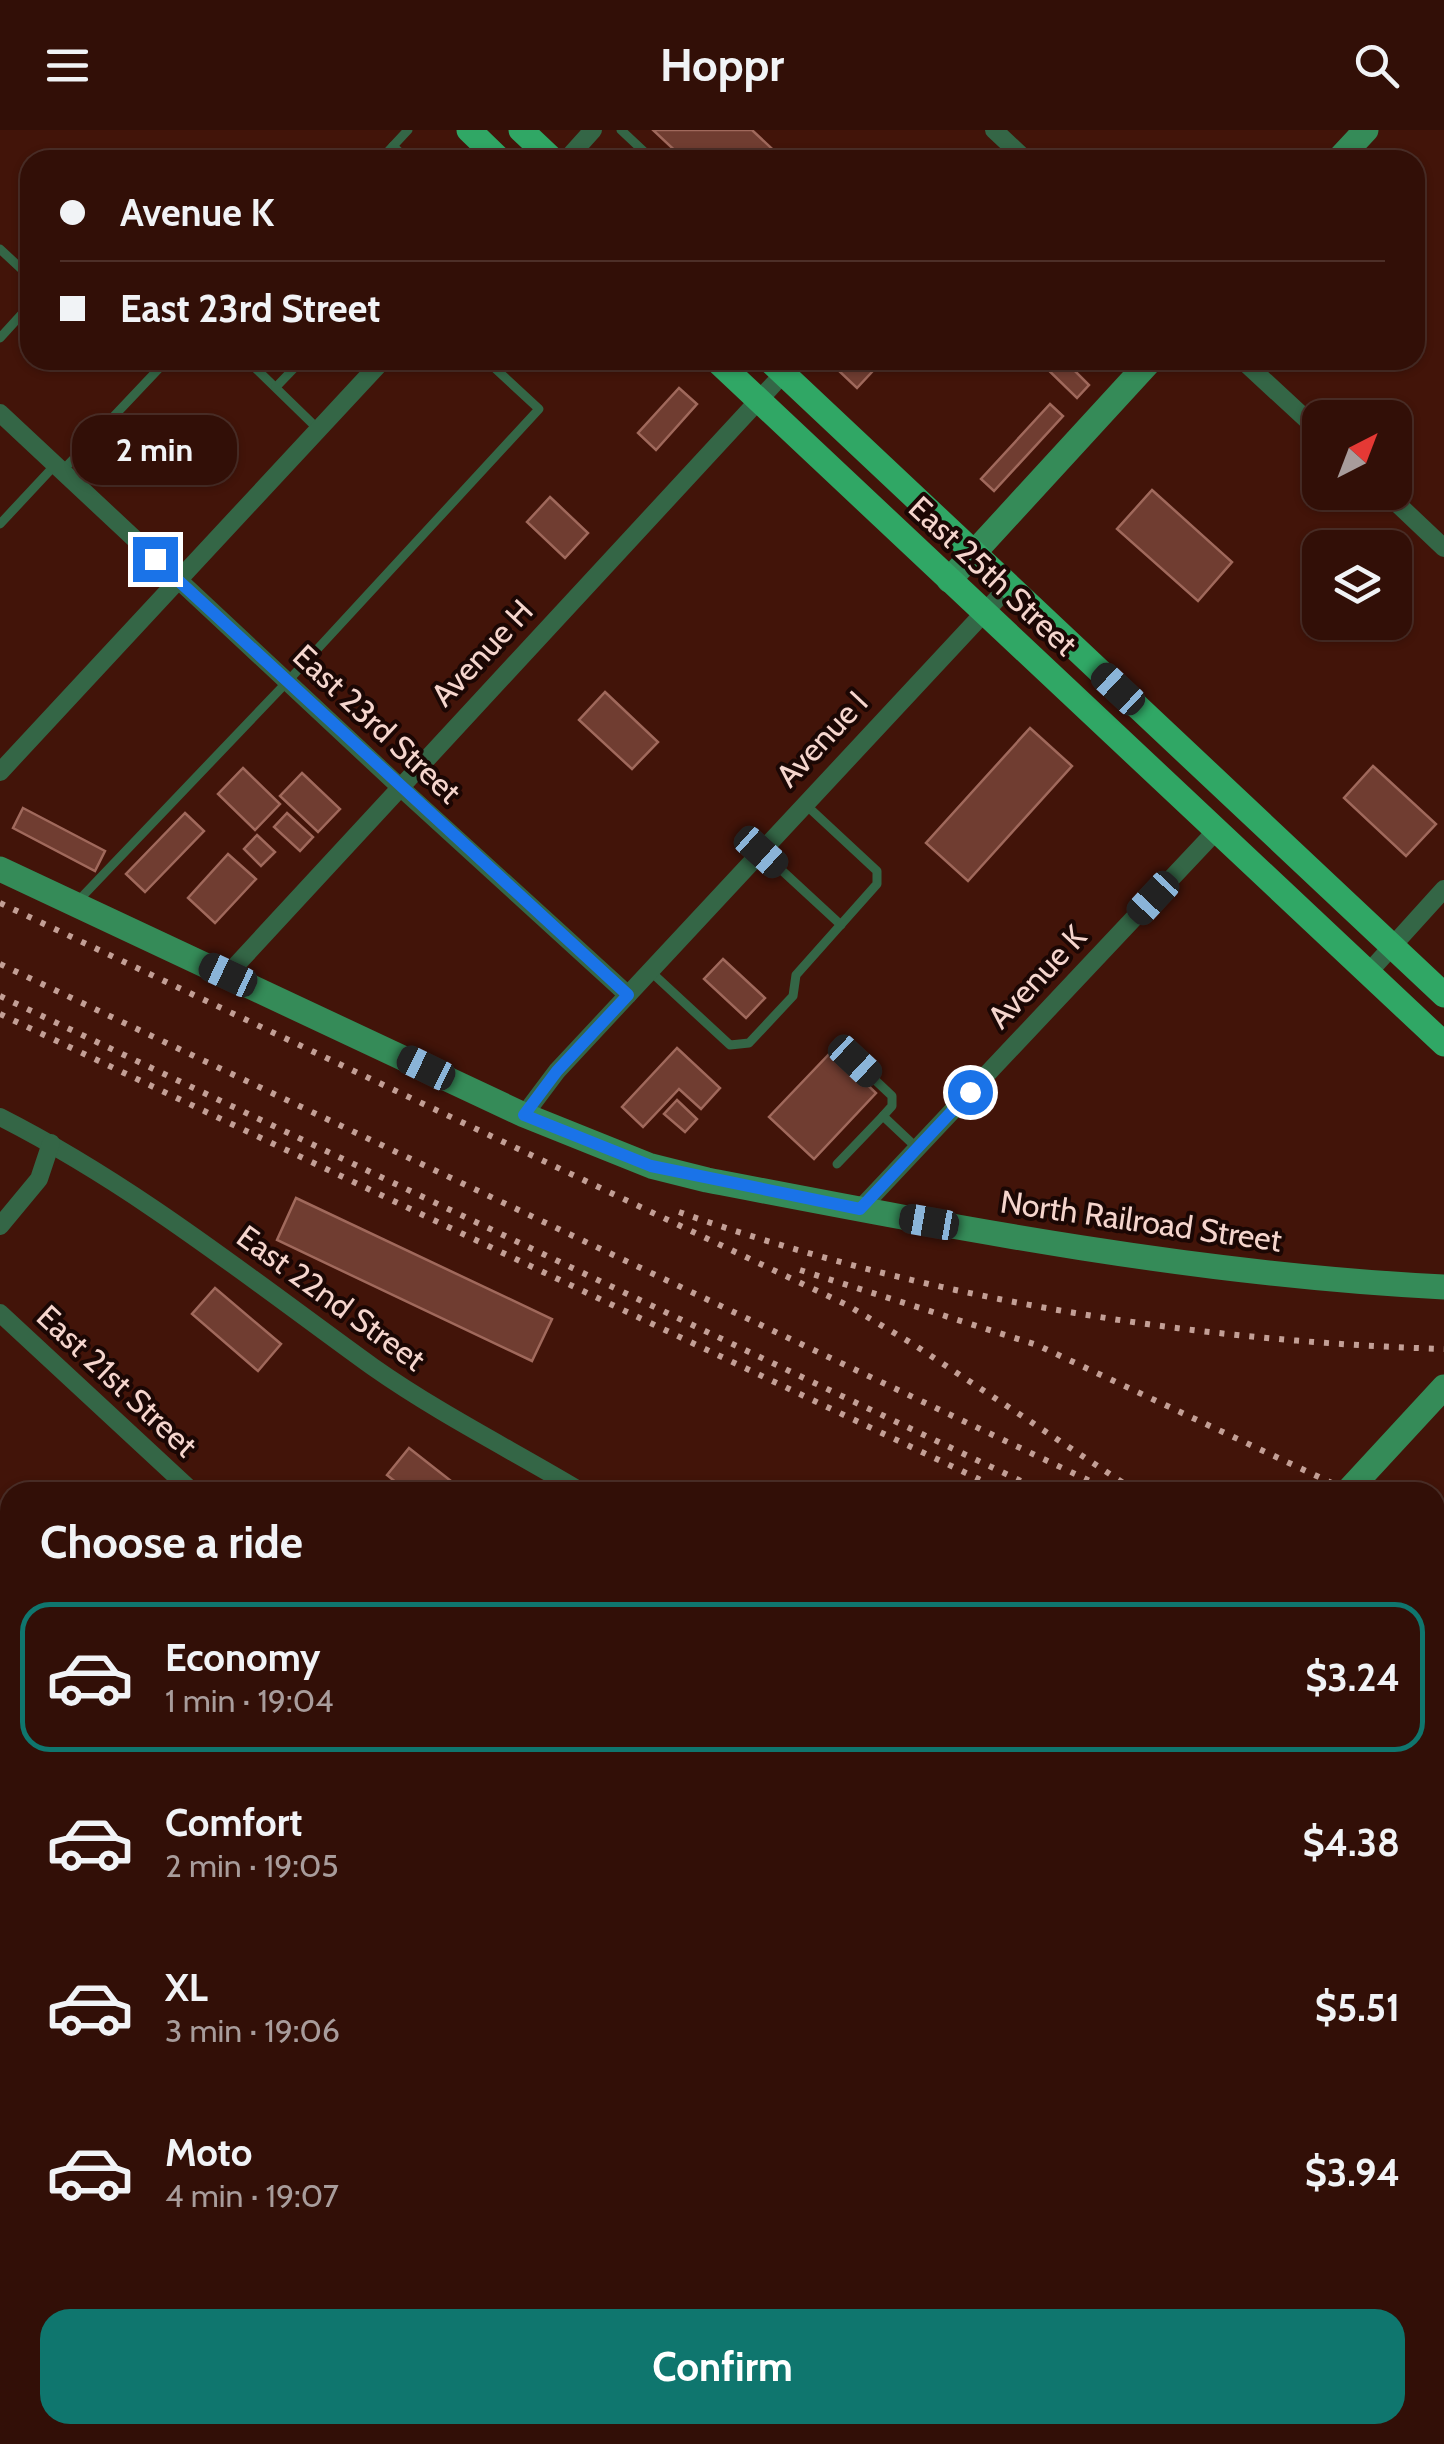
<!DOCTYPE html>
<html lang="en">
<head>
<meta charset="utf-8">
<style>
  body { margin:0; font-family:Cabin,sans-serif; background:#3a1811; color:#f1f3f6; height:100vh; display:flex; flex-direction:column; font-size:38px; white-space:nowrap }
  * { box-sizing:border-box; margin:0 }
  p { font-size:32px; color:#a89c9b }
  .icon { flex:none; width:55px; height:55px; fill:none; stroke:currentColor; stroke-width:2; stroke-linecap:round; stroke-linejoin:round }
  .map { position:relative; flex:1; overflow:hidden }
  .side { position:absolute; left:0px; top:1352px; width:1445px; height:962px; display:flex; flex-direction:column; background:#320f07; border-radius:30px 30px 0 0; box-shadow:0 2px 8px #0004,0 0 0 2px #4d2f28 }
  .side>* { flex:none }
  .guide { position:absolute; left:20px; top:20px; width:1405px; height:220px; border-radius:30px; box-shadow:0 2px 8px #0004,0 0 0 2px #4d2f28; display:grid; align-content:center; height:220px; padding:0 40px; background:#320f07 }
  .needle { width:65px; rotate:42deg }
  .controls { position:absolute; left:1302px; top:270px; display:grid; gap:20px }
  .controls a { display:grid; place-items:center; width:110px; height:110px; border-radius:20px; background:#320f07; box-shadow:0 2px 8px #0004,0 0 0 2px #4d2f28; font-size:50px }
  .end { position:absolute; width:45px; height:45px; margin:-22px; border:12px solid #1a73e8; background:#fff; box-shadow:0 0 0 5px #fff }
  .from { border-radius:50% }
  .bubble { position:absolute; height:70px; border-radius:30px; background:#320f07; box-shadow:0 2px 8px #0004,0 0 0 2px #4d2f28; font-size:32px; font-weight:700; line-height:70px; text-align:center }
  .car { position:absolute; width:30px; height:60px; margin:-30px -15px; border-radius:12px; box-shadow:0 0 8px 2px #0007; background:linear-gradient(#222 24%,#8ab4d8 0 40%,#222 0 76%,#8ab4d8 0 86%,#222 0) }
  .guide b { display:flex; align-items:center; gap:35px; height:95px; font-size:38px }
  .guide b+b { border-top:2px solid #4d2f28 }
  .guide i { width:25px; height:25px; background:#f1f3f6 }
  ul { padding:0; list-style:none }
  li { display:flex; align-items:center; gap:30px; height:150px; margin:0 20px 15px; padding:0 20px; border:5px solid transparent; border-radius:30px }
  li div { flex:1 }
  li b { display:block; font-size:38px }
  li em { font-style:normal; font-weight:700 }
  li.active { border-color:#0f766e }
  li>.icon { width:90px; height:90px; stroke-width:1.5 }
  h2 { padding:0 40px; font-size:45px; line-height:120px }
  .button { display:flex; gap:20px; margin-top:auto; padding:20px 40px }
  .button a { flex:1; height:115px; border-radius:30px; background:#0f766e; color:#fff; font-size:40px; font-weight:700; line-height:115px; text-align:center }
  header { display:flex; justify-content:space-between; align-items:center; height:130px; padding:0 40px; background:#320f07; font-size:45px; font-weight:700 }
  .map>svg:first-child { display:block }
  .building { fill:#703d31; stroke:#a0695c; stroke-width:2.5 }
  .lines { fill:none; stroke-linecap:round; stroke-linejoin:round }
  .lane { stroke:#346646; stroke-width:9 }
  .street { stroke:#346646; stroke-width:18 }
  .secondary { stroke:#358b58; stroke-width:25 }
  .primary { stroke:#30a765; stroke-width:25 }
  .rail { stroke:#c39f96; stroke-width:6; stroke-dasharray:5 10; stroke-linecap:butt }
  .secondary-bridge { stroke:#358b58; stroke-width:25 }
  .route { stroke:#1a73e8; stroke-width:12 }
  .labels { text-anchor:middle; stroke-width:8; stroke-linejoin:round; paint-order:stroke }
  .street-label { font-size:32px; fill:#f5d5cd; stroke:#1b0704 }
</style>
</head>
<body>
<header><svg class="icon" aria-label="menu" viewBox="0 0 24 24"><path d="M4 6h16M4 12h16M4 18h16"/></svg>Hoppr<svg class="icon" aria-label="search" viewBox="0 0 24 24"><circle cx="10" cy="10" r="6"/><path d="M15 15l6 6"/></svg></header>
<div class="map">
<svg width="1444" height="2314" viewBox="0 0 1444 2314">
  <rect width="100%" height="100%" fill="#421409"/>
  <!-- building -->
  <g class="building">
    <path d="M 653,0 L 752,0 L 784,30 L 685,30 Z"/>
    <path d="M 848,230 L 883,230 L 857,258 L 838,240 Z"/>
    <path d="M 1038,230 L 1064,230 L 1089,255 L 1077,268 Z"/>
    <path d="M 679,258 L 697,274 L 656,320 L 638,303 Z"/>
    <path d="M 1050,274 L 1063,286 L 994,361 L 981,349 Z"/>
    <path d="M 1152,360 L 1232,432 L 1198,471 L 1117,399 Z"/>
    <path d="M 550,367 L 588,403 L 565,428 L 527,392 Z"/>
    <path d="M 605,562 L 658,612 L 632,639 L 579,590 Z"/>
    <path d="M 1030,598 L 1072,636 L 968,751 L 926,713 Z"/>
    <path d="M 1373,636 L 1436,694 L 1406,726 L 1344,668 Z"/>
    <path d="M 243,638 L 280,674 L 255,700 L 218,664 Z"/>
    <path d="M 302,643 L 340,679 L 318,702 L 280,666 Z"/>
    <path d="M 23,678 L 105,721 L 95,741 L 13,698 Z"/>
    <path d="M 185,683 L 204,701 L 145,762 L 126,744 Z"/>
    <path d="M 287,683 L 313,707 L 300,721 L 274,697 Z"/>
    <path d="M 257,705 L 275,722 L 261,736 L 244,719 Z"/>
    <path d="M 228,724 L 256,749 L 215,793 L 188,768 Z"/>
    <path d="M 723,829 L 765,868 L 746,888 L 704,849 Z"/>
    <path d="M 677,918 L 720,958 L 701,979 L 679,959 L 643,997 L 622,977 Z"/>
    <path d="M 832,921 L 876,963 L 814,1029 L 769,987 Z"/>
    <path d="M 677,970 L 697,989 L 685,1002 L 664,984 Z"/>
    <path d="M 296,1068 L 552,1189 L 532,1231 L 277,1110 Z"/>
    <path d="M 215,1158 L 281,1214 L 258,1241 L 192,1184 Z"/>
    <path d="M 409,1318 L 465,1362 L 408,1362 L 387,1345 Z"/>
    <path d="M 1438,2140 L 1444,2146 L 1444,2184 L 1435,2194 L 1435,2143 Z"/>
    <path d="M 1435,2268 L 1444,2277 L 1444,2307 L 1435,2299 Z"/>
    <path d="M 1395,2305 L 1412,2305 L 1416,2309 L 1412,2314 L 1386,2314 Z"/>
  </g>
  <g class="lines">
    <!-- lane -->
    <g class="lane">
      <path d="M 621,0 L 653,30"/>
      <path d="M 393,16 L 408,30"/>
      <path d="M 380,30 L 408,0"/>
      <path d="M 0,119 L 30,147"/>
      <path d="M 0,208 L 30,175"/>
      <path d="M 247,230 L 318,299"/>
      <path d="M 276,257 L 302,230"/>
      <path d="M 62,341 L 167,230"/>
      <path d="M 0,394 L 56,334"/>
      <path d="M 762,722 L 841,795"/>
      <path d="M 77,772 L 287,552 L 539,279 L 486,230"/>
      <path d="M 650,841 L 730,915 L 749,913 L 793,866 L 796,845 L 877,754 L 877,741 L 806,675"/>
      <path d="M 855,931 L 892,966 L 892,976 L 883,986"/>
      <path d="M 837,1034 L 883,986 L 917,1018"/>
    </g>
    <!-- street -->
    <g class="street">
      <path d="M 994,0 L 1026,30"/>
      <path d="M 566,30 L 593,0"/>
      <path d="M 1242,230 L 1320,302"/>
      <path d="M 0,283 L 400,657 L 628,865"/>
      <path d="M 1385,362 L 1444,418"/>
      <path d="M 0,642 L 383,230"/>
      <path d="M 1368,843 L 1444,759"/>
      <path d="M 227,845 L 783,244"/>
      <path d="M 524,985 L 557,941 L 1009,456"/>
      <path d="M 0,987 C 134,1055 251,1149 373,1237 C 440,1284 512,1320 582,1362"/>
      <path d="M 860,1079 L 1216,701"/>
      <path d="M 0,1096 L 39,1049 L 51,1013"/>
      <path d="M 0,1183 L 193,1362"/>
      <path d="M 0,1537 L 10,1526"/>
      <path d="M 0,1632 L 10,1641"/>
      <path d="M 1435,2087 L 1444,2077"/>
      <path d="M 1200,2305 L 1209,2314"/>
      <path d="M 818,2314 L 827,2305"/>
      <path d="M 1219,2314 L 1228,2305"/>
    </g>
    <!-- secondary -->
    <g class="secondary">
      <path d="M 1338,30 L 1366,0"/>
      <path d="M 949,450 L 1151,230"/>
      <path d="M 0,739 L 524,985 L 651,1036 L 707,1050 C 951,1097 1196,1145 1444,1157"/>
      <path d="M 720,2305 L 729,2314"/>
      <path d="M 438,2314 L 446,2305"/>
    </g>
    <!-- primary -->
    <g class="primary">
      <path d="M 469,0 L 500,30"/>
      <path d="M 521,0 L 553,30"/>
      <path d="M 716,230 L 1444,914"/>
      <path d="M 769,230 L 1444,865"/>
    </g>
    <!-- rail -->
    <g class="rail">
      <path d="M 0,773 L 847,1175 L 913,1214 L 1137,1362"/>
      <path d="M 0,834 L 1113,1362"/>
      <path d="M 0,866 L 1044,1362"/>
      <path d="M 0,884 L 1006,1362"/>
      <path d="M 679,1082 C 924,1168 1185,1211 1444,1219"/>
      <path d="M 800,1140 L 1037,1215 L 1351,1362"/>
      <path d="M 1435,1403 L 1444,1407"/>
      <path d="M 1435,1530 L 1444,1534"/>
      <path d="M 1435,1548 L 1444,1553"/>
      <path d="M 1435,1567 L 1444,1571"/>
    </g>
    <!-- secondary-bridge -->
    <path class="secondary-bridge" d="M 1347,1362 L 1444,1257"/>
  </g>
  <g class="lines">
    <!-- route -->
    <path class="route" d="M 155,429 L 628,865 L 557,941 L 524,985 L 651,1036 L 860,1079 L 970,962"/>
  </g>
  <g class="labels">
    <!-- street labels -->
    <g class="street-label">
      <text transform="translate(993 446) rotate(43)" y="11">East 25th Street</text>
      <text transform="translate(482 523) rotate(-47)" y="11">Avenue H</text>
      <text transform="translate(377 594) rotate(43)" y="11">East 23rd Street</text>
      <text transform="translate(822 609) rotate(-47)" y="11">Avenue I</text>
      <text transform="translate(1037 847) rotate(-47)" y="11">Avenue K</text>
      <text transform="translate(1141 1091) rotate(8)" y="11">North Railroad Street</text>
      <text transform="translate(331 1168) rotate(36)" y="11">East 22nd Street</text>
      <text transform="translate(117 1251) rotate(43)" y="11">East 21st Street</text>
    </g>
  </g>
</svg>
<div class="controls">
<a><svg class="needle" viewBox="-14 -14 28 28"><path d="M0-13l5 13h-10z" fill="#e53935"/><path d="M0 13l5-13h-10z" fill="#a89c9b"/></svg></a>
<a><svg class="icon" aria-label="layers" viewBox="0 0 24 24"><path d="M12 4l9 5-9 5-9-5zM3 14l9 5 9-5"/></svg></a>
</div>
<i class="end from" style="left:970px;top:962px"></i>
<i class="end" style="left:155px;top:429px"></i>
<div class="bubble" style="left:72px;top:285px;width:165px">2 min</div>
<i class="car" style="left:1118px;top:559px;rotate:313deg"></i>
<i class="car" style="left:761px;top:722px;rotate:132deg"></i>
<i class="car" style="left:1153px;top:768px;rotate:223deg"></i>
<i class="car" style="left:228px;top:845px;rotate:295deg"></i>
<i class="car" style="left:855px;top:931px;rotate:133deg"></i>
<i class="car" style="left:426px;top:938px;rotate:296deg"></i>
<i class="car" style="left:929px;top:1092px;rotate:280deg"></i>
<div class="guide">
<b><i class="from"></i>Avenue K</b>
<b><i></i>East 23rd Street</b>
</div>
<section class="side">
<h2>Choose a ride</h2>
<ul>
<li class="active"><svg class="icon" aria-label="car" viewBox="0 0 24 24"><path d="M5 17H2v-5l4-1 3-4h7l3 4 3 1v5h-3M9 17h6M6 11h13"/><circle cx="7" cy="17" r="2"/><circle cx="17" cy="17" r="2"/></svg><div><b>Economy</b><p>1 min · 19:04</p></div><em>$3.24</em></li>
<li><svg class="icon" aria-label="car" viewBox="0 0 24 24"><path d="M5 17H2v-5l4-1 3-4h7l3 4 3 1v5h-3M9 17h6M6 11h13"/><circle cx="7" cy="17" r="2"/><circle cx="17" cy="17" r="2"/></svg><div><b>Comfort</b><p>2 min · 19:05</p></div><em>$4.38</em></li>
<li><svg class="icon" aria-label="car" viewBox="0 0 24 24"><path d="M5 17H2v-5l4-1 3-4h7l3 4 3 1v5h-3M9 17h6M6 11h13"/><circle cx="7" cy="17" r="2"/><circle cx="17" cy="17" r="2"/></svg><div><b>XL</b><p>3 min · 19:06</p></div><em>$5.51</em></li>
<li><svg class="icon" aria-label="car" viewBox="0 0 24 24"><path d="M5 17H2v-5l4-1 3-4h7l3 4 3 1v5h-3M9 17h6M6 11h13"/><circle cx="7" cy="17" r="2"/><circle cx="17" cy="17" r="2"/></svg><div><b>Moto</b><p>4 min · 19:07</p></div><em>$3.94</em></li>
</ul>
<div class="button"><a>Confirm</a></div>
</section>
</div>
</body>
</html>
